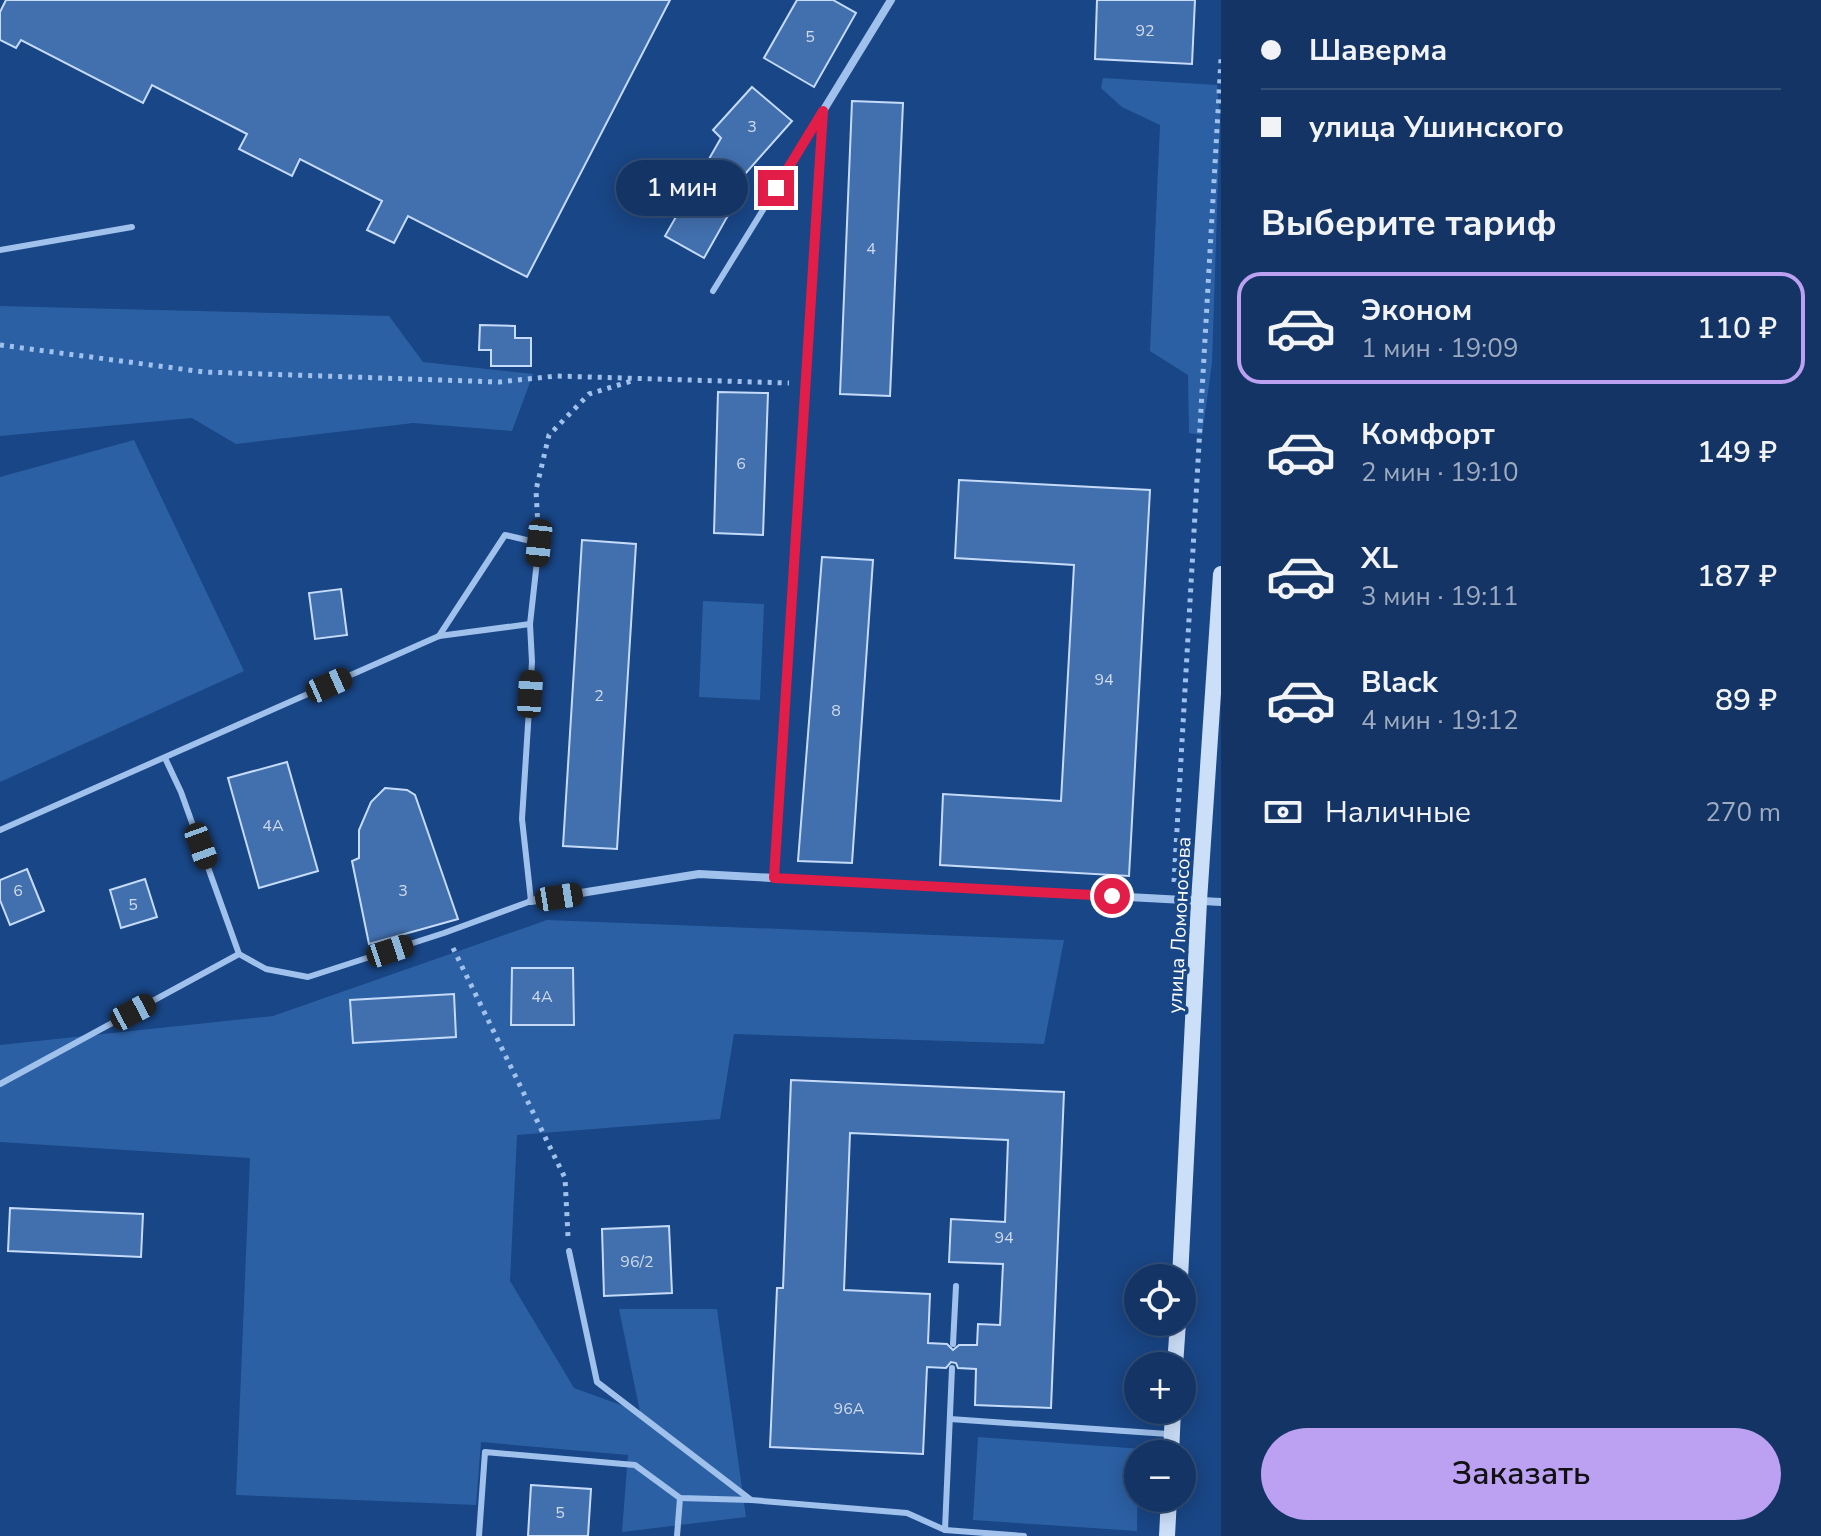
<!DOCTYPE html>
<html lang="ru">
<head>
<meta charset="utf-8">
<style>
  body { margin:0; font-family:"Nunito Sans",sans-serif; background:#203f6d; color:#f1f3f6; height:100vh; display:flex; flex-direction:column; font-size:30px; white-space:nowrap }
  * { box-sizing:border-box; margin:0 }
  p { font-size:26px; color:#9daabf }
  .icon { flex:none; width:44px; height:44px; fill:none; stroke:currentColor; stroke-width:2; stroke-linecap:round; stroke-linejoin:round }
  .map { position:relative; flex:1; overflow:hidden }
  .panel { display:flex; flex-direction:column; background:#133464; width:600px }
  .panel>* { flex:none }
  .top-card { display:grid; align-content:center; height:176px; padding:0 40px; background:#133464 }
  .fabs { position:absolute; left:1124px; top:1264px; display:grid; gap:16px }
  .fabs a { display:grid; place-items:center; width:72px; height:72px; border-radius:50%; background:#133464; box-shadow:0 4px 20px #0003,0 0 0 2px #324f78; font-size:40px }
  .end { position:absolute; width:36px; height:36px; margin:-18px; border:10px solid #e11d48; background:#fff; box-shadow:0 0 0 4px #fff }
  .from { border-radius:50% }
  .bubble { position:absolute; height:56px; border-radius:28px; background:#133464; box-shadow:0 4px 20px #0003,0 0 0 2px #324f78; font-size:26px; font-weight:600; line-height:56px; text-align:center }
  .car { position:absolute; width:24px; height:48px; margin:-24px -12px; border-radius:10px; box-shadow:0 0 6px 2px #0007; background:linear-gradient(#222 24%,#8ab4d8 0 40%,#222 0 76%,#8ab4d8 0 86%,#222 0) }
  .top-card b { display:flex; align-items:center; gap:28px; height:76px; font-size:30px }
  .top-card b+b { border-top:2px solid #324f78 }
  .top-card i { width:20px; height:20px; background:#f1f3f6 }
  ul { padding:0; list-style:none }
  li { display:flex; align-items:center; gap:24px; height:112px; margin:0 16px 12px; padding:0 24px; border:4px solid transparent; border-radius:24px }
  li div { flex:1 }
  li b { display:block; font-size:30px }
  li em { font-style:normal; font-weight:600 }
  li.active { border-color:#bca0f2 }
  li>.icon { width:72px; height:72px; stroke-width:1.5 }
  h2 { padding:0 40px; font-size:36px; line-height:96px }
  .pay { display:flex; align-items:center; gap:20px; height:88px; padding:0 40px; font-size:30px }
  .pay p { margin-inline-start:auto }
  .action { display:flex; gap:16px; margin-top:auto; padding:16px 40px }
  .action a { flex:1; height:92px; border-radius:48px; background:#bca0f2; color:#111; font-size:32px; font-weight:600; line-height:92px; text-align:center }
  main { display:flex; flex:1; min-height:0 }
  .map>svg:first-child { display:block }
  .green { fill:#2c60a4 }
  .building { fill:#4270af; stroke:#c5dbf9; stroke-width:2; fill-rule:evenodd }
  .lines { fill:none; stroke-linecap:round; stroke-linejoin:round }
  .path { stroke:#a0c1ec; stroke-width:5; stroke-dasharray:4 6; stroke-linecap:butt }
  .service { stroke:#a0c1ec; stroke-width:6 }
  .minor { stroke:#a0c1ec; stroke-width:8 }
  .secondary { stroke:#ccdff9; stroke-width:16 }
  .route { stroke:#e11d48; stroke-width:10 }
  .labels { text-anchor:middle; stroke-width:7; stroke-linejoin:round; paint-order:stroke }
  .number-label { font-size:16px; fill:#d0dbeb }
  .street-label { font-size:20px; fill:#fff; stroke:#194686 }
</style>
</head>
<body>
<main>
<div class="map">
<svg width="1221" height="1536" viewBox="0 0 1221 1536">
  <rect width="100%" height="100%" fill="#194686"/>
  <!-- green -->
  <g class="green">
    <path d="M 1103,78 L 1217,85 L 1220,119 L 1212,363 L 1202,435 L 1189,433 L 1188,375 L 1150,351 L 1160,125 L 1122,107 L 1101,88 Z"/>
    <path d="M 0,306 L 389,316 L 423,362 L 533,374 L 512,431 L 413,423 L 236,444 L 192,418 L 0,436 Z"/>
    <path d="M 134,440 L 244,671 L 0,782 L 0,477 Z"/>
    <path d="M 703,601 L 764,604 L 760,700 L 699,697 Z"/>
    <path d="M 547,920 L 1064,940 L 1044,1044 L 734,1034 L 720,1119 L 517,1135 L 510,1281 L 574,1388 L 640,1412 L 619,1309 L 717,1309 L 746,1517 L 622,1532 L 628,1455 L 481,1442 L 476,1505 L 236,1495 L 250,1158 L 0,1142 L 0,1045 L 273,1016 Z"/>
    <path d="M 978,1437 L 1142,1449 L 1142,1454 L 1138,1454 L 1137,1531 L 973,1520 Z"/>
  </g>
  <!-- building -->
  <g class="building">
    <path d="M 6,0 L 670,0 L 527,277 L 408,216 L 394,243 L 367,230 L 382,201 L 300,159 L 292,176 L 239,149 L 247,134 L 152,85 L 143,103 L 21,40 L 16,48 L 0,40 L 0,12 Z"/>
    <path d="M 797,0 L 833,0 L 856,13 L 814,87 L 764,58 Z"/>
    <path d="M 1097,0 L 1195,0 L 1192,64 L 1095,59 Z"/>
    <path d="M 752,87 L 792,121 L 737,183 L 744,187 L 704,258 L 665,236 L 721,138 L 713,130 Z"/>
    <path d="M 852,101 L 903,103 L 890,396 L 840,394 Z"/>
    <path d="M 480,325 L 515,326 L 515,338 L 531,338 L 531,366 L 491,366 L 491,350 L 479,350 Z"/>
    <path d="M 718,392 L 768,393 L 763,535 L 714,533 Z"/>
    <path d="M 959,480 L 1150,490 L 1129,876 L 940,865 L 943,794 L 1061,801 L 1074,565 L 955,558 Z"/>
    <path d="M 582,540 L 636,544 L 617,849 L 563,846 Z"/>
    <path d="M 822,557 L 873,560 L 852,863 L 798,861 Z"/>
    <path d="M 341,589 L 347,635 L 315,639 L 309,593 Z"/>
    <path d="M 287,762 L 318,871 L 259,888 L 228,778 Z"/>
    <path d="M 385,788 L 407,790 L 415,795 L 458,919 L 369,944 L 352,861 L 359,858 L 359,830 L 371,802 Z"/>
    <path d="M 27,869 L 44,911 L 10,925 L 0,900 L 0,880 Z"/>
    <path d="M 145,879 L 157,917 L 121,928 L 110,890 Z"/>
    <path d="M 512,968 L 573,968 L 574,1025 L 511,1025 Z"/>
    <path d="M 454,994 L 456,1037 L 353,1043 L 350,1000 Z"/>
    <path d="M 791,1080 L 1064,1092 L 1051,1408 L 975,1405 L 976,1369 L 958,1368 L 956,1363 L 951,1362 L 946,1368 L 927,1367 L 923,1454 L 770,1447 L 777,1288 L 783,1288 ZM 850,1133 L 1008,1140 L 1005,1222 L 951,1219 L 949,1262 L 1003,1264 L 1000,1325 L 978,1324 L 977,1345 L 959,1345 L 953,1350 L 947,1344 L 928,1343 L 930,1294 L 844,1290 Z"/>
    <path d="M 10,1208 L 143,1214 L 141,1257 L 8,1251 Z"/>
    <path d="M 669,1226 L 672,1293 L 604,1296 L 602,1229 Z"/>
    <path d="M 531,1485 L 591,1489 L 588,1536 L 528,1536 Z"/>
  </g>
  <g class="lines">
    <!-- path -->
    <g class="path">
      <path d="M 0,345 L 204,372 L 499,382 L 556,376 L 789,383"/>
      <path d="M 538,527 L 536,490 L 549,435 L 589,394 L 635,380"/>
      <path d="M 1174,882 L 1221,59"/>
      <path d="M 453,948 L 565,1178 L 568,1236"/>
    </g>
    <!-- service -->
    <g class="service">
      <path d="M 0,250 L 132,227"/>
      <path d="M 713,291 L 822,114"/>
      <path d="M 165,758 L 181,792 L 239,954"/>
      <path d="M 0,830 L 439,636 L 530,624"/>
      <path d="M 0,1084 L 239,954 L 266,969 L 308,977 L 444,933 L 531,901 L 522,819 L 532,662 L 530,624 L 539,543 L 505,535 L 439,636"/>
      <path d="M 569,1251 L 597,1382 L 751,1500 L 907,1513 L 945,1530 L 1024,1536"/>
      <path d="M 953,1344 L 956,1286"/>
      <path d="M 950,1419 L 1168,1434"/>
      <path d="M 945,1530 L 952,1368"/>
      <path d="M 479,1536 L 485,1452 L 635,1465 L 680,1498 L 751,1500"/>
      <path d="M 677,1536 L 680,1498"/>
    </g>
    <!-- minor -->
    <g class="minor">
      <path d="M 774,878 L 823,111 L 891,0"/>
      <path d="M 531,901 L 699,874 L 1221,902"/>
    </g>
    <!-- secondary -->
    <g class="secondary">
      <path d="M 1180,1278 L 1199,901 L 1221,574"/>
      <path d="M 1175,1366 L 1178,1322"/>
      <path d="M 1171,1454 L 1173,1410"/>
      <path d="M 1167,1536 L 1169,1498"/>
    </g>
  </g>
  <g class="lines">
    <!-- route -->
    <path class="route" d="M 776,188 L 823,111 L 774,878 L 1112,896"/>
  </g>
  <g class="labels">
    <!-- number labels -->
    <g class="number-label">
      <text x="1145" y="36">92</text>
      <text x="810" y="42">5</text>
      <text x="752" y="132">3</text>
      <text x="871" y="254">4</text>
      <text x="741" y="469">6</text>
      <text x="1104" y="685">94</text>
      <text x="599" y="701">2</text>
      <text x="836" y="716">8</text>
      <text x="273" y="831">4А</text>
      <text x="18" y="896">6</text>
      <text x="403" y="896">3</text>
      <text x="133" y="910">5</text>
      <text x="542" y="1002">4А</text>
      <text x="1004" y="1243">94</text>
      <text x="637" y="1267">96/2</text>
      <text x="849" y="1414">96А</text>
      <text x="560" y="1518">5</text>
    </g>
    <!-- street labels -->
    <g class="street-label">
      <text transform="translate(1179 925) rotate(-87)" y="7">улица Ломоносова</text>
    </g>
  </g>
</svg>
<div class="fabs">
<a><svg class="icon" aria-label="locate" viewBox="0 0 24 24"><circle cx="12" cy="12" r="6"/><path d="M12 2v4M12 18v4M2 12h4M18 12h4"/></svg></a>
<a>+</a>
<a>−</a>
</div>
<i class="end from" style="left:1112px;top:896px"></i>
<i class="end" style="left:776px;top:188px"></i>
<div class="bubble" style="left:616px;top:160px;width:132px">1 мин</div>
<i class="car" style="left:539px;top:543px;rotate:186deg"></i>
<i class="car" style="left:329px;top:685px;rotate:66deg"></i>
<i class="car" style="left:530px;top:694px;rotate:4deg"></i>
<i class="car" style="left:201px;top:846px;rotate:160deg"></i>
<i class="car" style="left:559px;top:897px;rotate:81deg"></i>
<i class="car" style="left:390px;top:951px;rotate:72deg"></i>
<i class="car" style="left:133px;top:1012px;rotate:62deg"></i>
</div>
<section class="panel">
<div class="top-card">
<b><i class="from"></i>Шаверма</b>
<b><i></i>улица Ушинского</b>
</div>
<h2>Выберите тариф</h2>
<ul>
<li class="active"><svg class="icon" aria-label="car" viewBox="0 0 24 24"><path d="M5 17H2v-5l4-1 3-4h7l3 4 3 1v5h-3M9 17h6M6 11h13"/><circle cx="7" cy="17" r="2"/><circle cx="17" cy="17" r="2"/></svg><div><b>Эконом</b><p>1 мин · 19:09</p></div><em>110 ₽</em></li>
<li><svg class="icon" aria-label="car" viewBox="0 0 24 24"><path d="M5 17H2v-5l4-1 3-4h7l3 4 3 1v5h-3M9 17h6M6 11h13"/><circle cx="7" cy="17" r="2"/><circle cx="17" cy="17" r="2"/></svg><div><b>Комфорт</b><p>2 мин · 19:10</p></div><em>149 ₽</em></li>
<li><svg class="icon" aria-label="car" viewBox="0 0 24 24"><path d="M5 17H2v-5l4-1 3-4h7l3 4 3 1v5h-3M9 17h6M6 11h13"/><circle cx="7" cy="17" r="2"/><circle cx="17" cy="17" r="2"/></svg><div><b>XL</b><p>3 мин · 19:11</p></div><em>187 ₽</em></li>
<li><svg class="icon" aria-label="car" viewBox="0 0 24 24"><path d="M5 17H2v-5l4-1 3-4h7l3 4 3 1v5h-3M9 17h6M6 11h13"/><circle cx="7" cy="17" r="2"/><circle cx="17" cy="17" r="2"/></svg><div><b>Black</b><p>4 мин · 19:12</p></div><em>89 ₽</em></li>
</ul>
<div class="pay"><svg class="icon" aria-label="cash" viewBox="0 0 24 24"><path d="M3 7h18v10H3z"/><circle cx="12" cy="12" r="2"/></svg>Наличные<p>270 m</p></div>
<div class="action"><a>Заказать</a></div>
</section>
</main>
</body>
</html>
